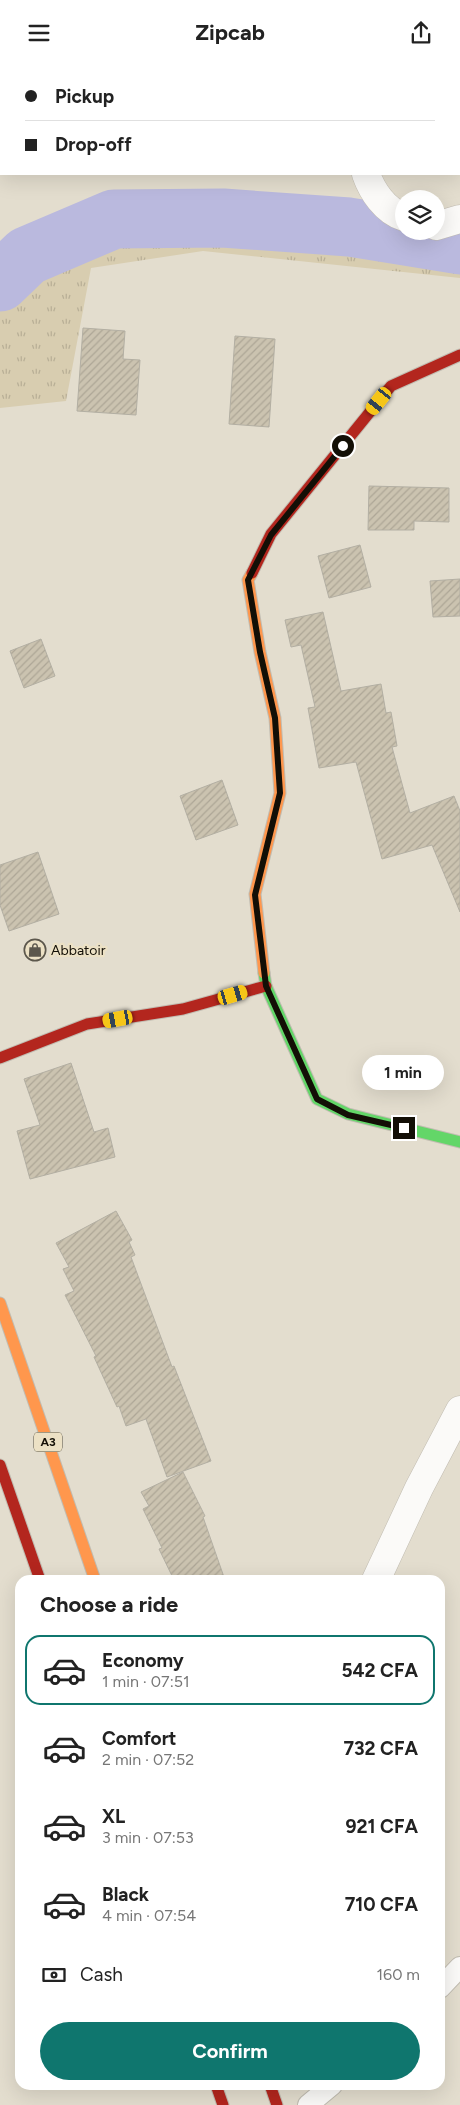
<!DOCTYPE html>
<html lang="en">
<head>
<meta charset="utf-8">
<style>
  body { margin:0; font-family:Figtree,sans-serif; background:#f2f2f2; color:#222; height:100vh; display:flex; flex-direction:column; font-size:19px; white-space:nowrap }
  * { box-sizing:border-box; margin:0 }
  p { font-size:16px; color:#767676 }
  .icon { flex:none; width:28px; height:28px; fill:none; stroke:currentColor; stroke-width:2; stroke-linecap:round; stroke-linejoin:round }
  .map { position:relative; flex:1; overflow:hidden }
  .drawer { position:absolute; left:15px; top:1510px; width:430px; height:515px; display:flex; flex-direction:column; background:#fff; border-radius:15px; box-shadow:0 5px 20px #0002 }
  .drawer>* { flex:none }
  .guide { position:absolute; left:0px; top:0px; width:460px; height:110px; box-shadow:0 5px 20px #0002; display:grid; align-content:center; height:110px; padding:0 25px; background:#fff }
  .tools { position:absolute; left:395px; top:125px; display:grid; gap:10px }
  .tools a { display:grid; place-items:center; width:50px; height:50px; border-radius:50%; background:#fff; box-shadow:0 5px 20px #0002; font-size:25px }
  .end { position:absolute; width:22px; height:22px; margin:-11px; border:6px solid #130f06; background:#fff; box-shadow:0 0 0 2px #fff }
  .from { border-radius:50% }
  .bubble { position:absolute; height:35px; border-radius:18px; background:#fff; box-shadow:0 5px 20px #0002; font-size:16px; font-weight:700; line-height:35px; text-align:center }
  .car { position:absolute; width:15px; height:30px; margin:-15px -8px; border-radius:6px; box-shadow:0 0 4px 1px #0007; background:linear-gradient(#f5c518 24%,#345 0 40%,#f5c518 0 76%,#345 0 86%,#f5c518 0) }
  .guide b { display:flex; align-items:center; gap:18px; height:48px; font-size:19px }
  .guide b+b { border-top:1px solid #e0e0e0 }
  .guide i { width:12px; height:12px; background:#222 }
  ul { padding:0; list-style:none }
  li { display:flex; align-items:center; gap:15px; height:70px; margin:0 10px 8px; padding:0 15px; border:2px solid transparent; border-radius:15px }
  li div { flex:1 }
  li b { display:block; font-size:19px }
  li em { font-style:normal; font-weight:700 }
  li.active { border-color:#0f766e }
  li>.icon { width:45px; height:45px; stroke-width:1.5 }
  h2 { padding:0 25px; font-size:22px; line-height:60px }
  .pay { display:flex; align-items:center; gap:12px; height:55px; padding:0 25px; font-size:19px }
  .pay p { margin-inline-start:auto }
  .button { display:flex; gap:10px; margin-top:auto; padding:10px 25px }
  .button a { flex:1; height:58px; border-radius:30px; background:#0f766e; color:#fff; font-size:20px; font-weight:700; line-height:58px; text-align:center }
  header { display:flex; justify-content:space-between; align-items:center; height:65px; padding:0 25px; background:#fff; font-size:22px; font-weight:700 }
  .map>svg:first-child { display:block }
  .grass { fill:url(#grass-tufts) }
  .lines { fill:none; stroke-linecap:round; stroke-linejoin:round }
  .river { stroke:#bab9de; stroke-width:59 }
  .building { fill:url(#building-hatch); stroke:#b3afa3 }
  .lane-casing { stroke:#c1bcb1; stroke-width:22 }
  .street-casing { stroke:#c1bcb1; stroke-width:29 }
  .fast-casing { stroke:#c1bcb1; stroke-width:13 }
  .slow-casing { stroke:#c1bcb1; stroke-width:13 }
  .jam-casing { stroke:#c1bcb1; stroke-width:13 }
  .lane { stroke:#fbfaf8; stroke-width:20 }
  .street { stroke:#fbfaf8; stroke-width:28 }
  .fast { stroke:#63d668; stroke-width:11 }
  .slow { stroke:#ff974d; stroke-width:11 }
  .jam { stroke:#b3261e; stroke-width:11 }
  .route { stroke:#130f06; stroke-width:6 }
  .labels { text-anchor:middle; stroke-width:4.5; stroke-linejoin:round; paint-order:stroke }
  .shield { fill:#ece1c5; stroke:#544e3f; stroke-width:1 }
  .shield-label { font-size:12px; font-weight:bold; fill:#130f06 }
  .poi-label { font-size:14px; fill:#130f06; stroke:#ece1c5; text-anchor:start }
</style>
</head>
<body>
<header><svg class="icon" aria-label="menu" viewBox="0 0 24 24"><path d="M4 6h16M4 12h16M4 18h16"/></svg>Zipcab<svg class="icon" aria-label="share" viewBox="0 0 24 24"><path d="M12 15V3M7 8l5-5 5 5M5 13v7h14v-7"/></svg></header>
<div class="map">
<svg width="460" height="2040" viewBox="0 0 460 2040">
  <defs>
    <pattern id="grass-tufts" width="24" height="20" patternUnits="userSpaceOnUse" patternTransform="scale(1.25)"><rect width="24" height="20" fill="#d8cdb0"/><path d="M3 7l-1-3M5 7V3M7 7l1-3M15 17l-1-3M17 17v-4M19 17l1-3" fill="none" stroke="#b8af96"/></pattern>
    <pattern id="building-hatch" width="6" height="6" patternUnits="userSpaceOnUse" patternTransform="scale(1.25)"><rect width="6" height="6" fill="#cbc3b0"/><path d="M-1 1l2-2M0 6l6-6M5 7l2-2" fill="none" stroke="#ada696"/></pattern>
  </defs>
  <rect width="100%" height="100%" fill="#e3ddce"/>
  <!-- grass -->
  <path class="grass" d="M 186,131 L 404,162 L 404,166 L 436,166 L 460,169 L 460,213 L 203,186 L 91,203 L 66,336 L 0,343 L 0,188 L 27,170 Z"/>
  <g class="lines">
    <!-- river -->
    <path class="river" d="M 0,217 L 27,191 L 114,154 L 223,153 L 349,162 L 460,180"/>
  </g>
  <!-- building -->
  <g class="building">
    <path d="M 83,263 L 125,266 L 123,294 L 140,295 L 136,350 L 77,346 Z"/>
    <path d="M 235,271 L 275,274 L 269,362 L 229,359 Z"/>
    <path d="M 369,421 L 449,423 L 449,457 L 414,456 L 414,465 L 368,465 Z"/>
    <path d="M 360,480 L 371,522 L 329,533 L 318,491 Z"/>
    <path d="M 460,514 L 460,551 L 433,552 L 430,516 Z"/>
    <path d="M 323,547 L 341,626 L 381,619 L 386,648 L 391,647 L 397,681 L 392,682 L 410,748 L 454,731 L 460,746 L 460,847 L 432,780 L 382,794 L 356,697 L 319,703 L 308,643 L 315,642 L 301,580 L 291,582 L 285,555 Z"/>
    <path d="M 41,574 L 55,611 L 24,623 L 10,586 Z"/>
    <path d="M 222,715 L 238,760 L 196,775 L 180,731 Z"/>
    <path d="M 38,787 L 59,849 L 9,866 L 0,840 L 0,800 Z"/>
    <path d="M 71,998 L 94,1067 L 108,1063 L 115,1092 L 30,1114 L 17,1066 L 40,1060 L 24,1014 Z"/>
    <path d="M 116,1146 L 132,1175 L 129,1177 L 135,1190 L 131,1192 L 172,1302 L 174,1301 L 211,1396 L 167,1412 L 146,1354 L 126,1361 L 119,1341 L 117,1342 L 94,1292 L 96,1291 L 65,1230 L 74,1226 L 63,1204 L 69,1202 L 56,1178 Z"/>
    <path d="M 183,1407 L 205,1451 L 203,1452 L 225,1515 L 174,1515 L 159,1484 L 162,1483 L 143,1444 L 149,1441 L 141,1427 Z"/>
  </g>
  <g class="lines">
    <!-- lane casing -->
    <g class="lane-casing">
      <g id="lane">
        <path d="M 440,1923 L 460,1902"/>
        <path d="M 308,2040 L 332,2020"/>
      </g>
    </g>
    <!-- street casing -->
    <g class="street-casing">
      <g id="street">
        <path d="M 326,0 L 327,1"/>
        <path d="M 366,109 C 372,126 385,146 404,152"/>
        <path d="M 436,161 L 460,154"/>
        <path d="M 376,1515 L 419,1423 L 460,1345"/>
      </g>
    </g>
    <!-- fast casing -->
    <g class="fast-casing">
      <path id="fast" d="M 264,908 L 266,921 L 317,1034 L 348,1049 L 460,1077"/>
    </g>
    <!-- slow casing -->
    <g class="slow-casing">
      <g id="slow">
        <path d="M 252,508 L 248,515 L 260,587 L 275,653 L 280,728 L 255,829 L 264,908"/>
        <path d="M 0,1238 L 95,1515"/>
      </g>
    </g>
    <!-- jam casing -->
    <g class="jam-casing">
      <g id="jam">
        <path d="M 252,508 L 271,469 L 391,321 L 460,290"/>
        <path d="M 0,993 L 87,959 L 183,944 L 266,921"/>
        <path d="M 0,1400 L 40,1515"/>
        <path d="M 216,2020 L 223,2040"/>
        <path d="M 270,2020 L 277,2040"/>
      </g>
    </g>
    <!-- lane -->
    <use href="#lane" class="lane"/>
    <!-- street -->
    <use href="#street" class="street"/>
    <!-- fast -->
    <use href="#fast" class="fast"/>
    <!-- slow -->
    <use href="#slow" class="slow"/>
    <!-- jam -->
    <use href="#jam" class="jam"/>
  </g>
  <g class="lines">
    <!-- route -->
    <path class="route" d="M 343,381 L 271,470 L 248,515 L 260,587 L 275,653 L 280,728 L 255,830 L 266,921 L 317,1034 L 348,1050 L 404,1063"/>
  </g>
  <!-- icons -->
  <defs>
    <g id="shop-ring" transform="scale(1.125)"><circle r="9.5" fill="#ece1c5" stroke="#5c574c" stroke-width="1.5"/><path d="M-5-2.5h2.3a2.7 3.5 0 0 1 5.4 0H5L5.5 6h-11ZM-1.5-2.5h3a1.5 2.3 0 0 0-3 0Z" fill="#5c574c"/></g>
  </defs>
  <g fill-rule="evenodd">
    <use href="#shop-ring" x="35" y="885"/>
  </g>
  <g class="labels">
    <!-- shield labels -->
    <rect class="shield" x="34" y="1367.5" width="28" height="19" rx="4"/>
    <g class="shield-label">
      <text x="48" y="1381">A3</text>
    </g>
    <!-- poi labels -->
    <g class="poi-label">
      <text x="51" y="890">Abbatoir</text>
    </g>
  </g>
</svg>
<div class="tools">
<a><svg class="icon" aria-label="layers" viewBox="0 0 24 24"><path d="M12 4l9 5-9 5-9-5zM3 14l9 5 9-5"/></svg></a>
</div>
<i class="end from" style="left:343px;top:381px"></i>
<i class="end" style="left:404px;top:1063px"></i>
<div class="bubble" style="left:362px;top:990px;width:82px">1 min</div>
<i class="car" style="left:379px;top:336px;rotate:219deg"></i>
<i class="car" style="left:233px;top:930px;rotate:74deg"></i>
<i class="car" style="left:118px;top:954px;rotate:260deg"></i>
<div class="guide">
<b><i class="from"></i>Pickup</b>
<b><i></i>Drop-off</b>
</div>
<section class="drawer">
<h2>Choose a ride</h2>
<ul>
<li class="active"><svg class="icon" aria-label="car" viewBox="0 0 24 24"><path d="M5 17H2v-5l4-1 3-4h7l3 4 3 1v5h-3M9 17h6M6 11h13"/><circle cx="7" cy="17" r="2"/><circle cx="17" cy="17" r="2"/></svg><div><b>Economy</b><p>1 min · 07:51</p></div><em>542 CFA</em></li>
<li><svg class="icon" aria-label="car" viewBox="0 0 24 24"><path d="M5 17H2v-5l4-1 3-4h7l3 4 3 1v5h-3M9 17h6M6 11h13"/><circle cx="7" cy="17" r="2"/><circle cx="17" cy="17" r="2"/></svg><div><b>Comfort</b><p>2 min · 07:52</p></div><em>732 CFA</em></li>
<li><svg class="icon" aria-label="car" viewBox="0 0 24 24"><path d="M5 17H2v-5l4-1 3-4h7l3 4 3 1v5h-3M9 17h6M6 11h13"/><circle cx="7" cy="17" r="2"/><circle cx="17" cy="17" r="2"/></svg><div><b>XL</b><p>3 min · 07:53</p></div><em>921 CFA</em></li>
<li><svg class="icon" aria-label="car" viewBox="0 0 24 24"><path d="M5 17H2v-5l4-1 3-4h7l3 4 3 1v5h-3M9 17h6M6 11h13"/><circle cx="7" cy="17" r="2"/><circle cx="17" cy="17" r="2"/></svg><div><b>Black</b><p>4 min · 07:54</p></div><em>710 CFA</em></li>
</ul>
<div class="pay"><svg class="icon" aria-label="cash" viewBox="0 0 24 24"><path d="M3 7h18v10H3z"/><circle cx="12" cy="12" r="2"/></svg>Cash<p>160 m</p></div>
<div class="button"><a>Confirm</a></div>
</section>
</div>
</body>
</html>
